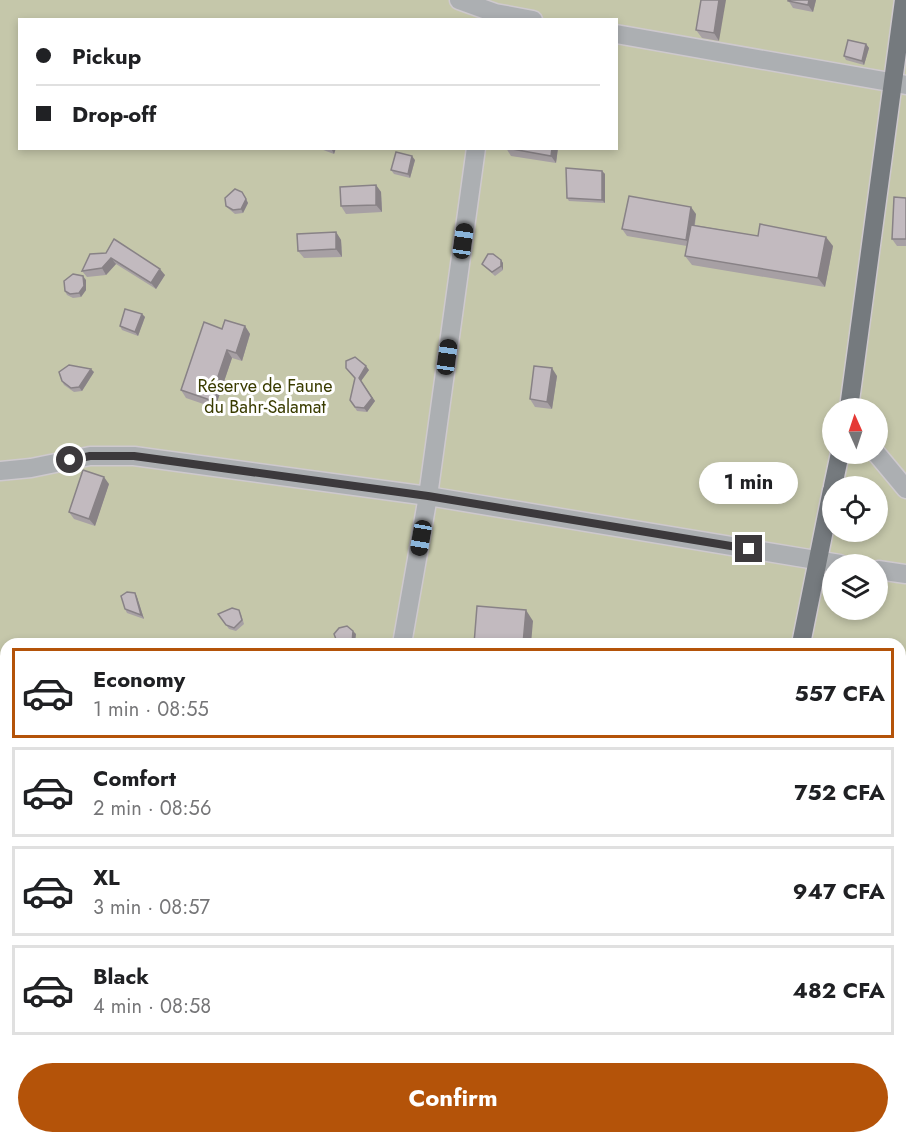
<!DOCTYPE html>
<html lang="en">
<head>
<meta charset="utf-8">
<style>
  body { margin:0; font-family:Jost,sans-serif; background:#f6f6f6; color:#202124; height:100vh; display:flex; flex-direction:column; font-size:22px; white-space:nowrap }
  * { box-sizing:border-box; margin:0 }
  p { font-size:20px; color:#757577 }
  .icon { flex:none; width:33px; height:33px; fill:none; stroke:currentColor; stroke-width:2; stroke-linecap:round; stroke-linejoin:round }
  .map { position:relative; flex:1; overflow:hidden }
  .details { position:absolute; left:0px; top:638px; width:906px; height:506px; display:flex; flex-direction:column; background:#fff; border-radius:18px 18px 0 0; box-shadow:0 3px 9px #0003 }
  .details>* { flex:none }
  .guide { position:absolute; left:18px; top:18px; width:600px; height:132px; border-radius:0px; box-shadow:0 3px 9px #0003; display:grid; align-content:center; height:132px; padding:0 18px; background:#fff }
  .needle { width:39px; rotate:357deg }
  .fabs { position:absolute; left:822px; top:398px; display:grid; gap:12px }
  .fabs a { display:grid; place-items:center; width:66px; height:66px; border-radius:50%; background:#fff; box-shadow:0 3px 9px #0003; font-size:30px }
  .end { position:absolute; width:27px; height:27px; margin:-14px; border:8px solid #3c393c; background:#fff; box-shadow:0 0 0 3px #fff }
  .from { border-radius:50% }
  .bubble { position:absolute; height:42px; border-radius:21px; background:#fff; box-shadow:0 3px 9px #0003; font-size:20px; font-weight:700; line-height:42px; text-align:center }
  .car { position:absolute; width:18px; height:36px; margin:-18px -9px; border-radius:8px; box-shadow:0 0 4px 2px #0007; background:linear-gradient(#222 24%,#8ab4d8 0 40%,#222 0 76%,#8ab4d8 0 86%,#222 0) }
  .guide b { display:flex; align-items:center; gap:21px; height:57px; font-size:22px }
  .guide b+b { border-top:2px solid #e0e0e0 }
  .guide i { width:15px; height:15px; background:#202124 }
  ul { padding:10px 0 0; list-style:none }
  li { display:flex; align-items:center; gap:18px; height:90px; margin:0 12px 9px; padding:0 6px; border:3px solid #e0e0e0; border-radius:0px }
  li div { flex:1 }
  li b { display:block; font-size:22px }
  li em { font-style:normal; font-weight:700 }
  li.selected { border-color:#b45309 }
  li>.icon { width:54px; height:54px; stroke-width:1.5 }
  .cta { display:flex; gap:12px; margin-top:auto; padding:12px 18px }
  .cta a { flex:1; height:69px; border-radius:36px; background:#b45309; color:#fff; font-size:24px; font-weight:700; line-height:69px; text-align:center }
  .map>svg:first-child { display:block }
  .green { fill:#c5c7aa; fill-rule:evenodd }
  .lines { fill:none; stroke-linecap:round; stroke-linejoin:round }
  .minor-casing { stroke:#cec9ce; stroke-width:21 }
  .major-casing { stroke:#cec9ce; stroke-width:21 }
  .minor { stroke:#acafb2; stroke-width:18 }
  .major { stroke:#757a7e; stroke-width:18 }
  .wall { fill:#a7a0a4 }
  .shaded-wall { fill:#888286 }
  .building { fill:#c2babf; stroke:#888286; stroke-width:1.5 }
  .route { stroke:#3c393c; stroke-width:8 }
  .labels { text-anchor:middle; stroke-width:6; stroke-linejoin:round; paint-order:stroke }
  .park-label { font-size:18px; fill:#3a3c00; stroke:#fff }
</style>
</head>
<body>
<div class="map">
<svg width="906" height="1142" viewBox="0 0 906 1142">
  <rect width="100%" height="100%" fill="#f3edf3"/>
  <!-- green -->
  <path class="green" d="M 0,0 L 906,0 L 906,1142 L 0,1142 ZM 20,20 L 616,20 L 616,148 L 20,148 ZM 832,408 L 878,408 L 878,453 L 832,453 ZM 832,486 L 878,486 L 878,531 L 832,531 ZM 832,564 L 878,564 L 878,609 L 832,609 ZM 6,644 L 900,644 L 900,1137 L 6,1137 Z"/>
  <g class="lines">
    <!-- minor casing -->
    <g class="minor-casing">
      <g id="minor">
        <path d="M 459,0 L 495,13 L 533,20"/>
        <path d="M 616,34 L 906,85"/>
        <path d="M 876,453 L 906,489"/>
        <path d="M 0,471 L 31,468 L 90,456 L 134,456 L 428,496 L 840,564"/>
        <path d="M 878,570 L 906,574"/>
        <path d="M 402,644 L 428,496 L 476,148"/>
        <path d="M 900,1091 L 906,1092"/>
        <path d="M 311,1142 L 312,1137"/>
      </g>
    </g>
    <!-- major casing -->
    <g class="major-casing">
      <g id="major">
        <path d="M 849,408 L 904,0"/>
        <path d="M 833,486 L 840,453"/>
        <path d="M 801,644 L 832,490"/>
        <path d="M 711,1142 L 711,1137"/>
      </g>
    </g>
    <!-- minor -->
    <use href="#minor" class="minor"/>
    <!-- major -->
    <use href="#major" class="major"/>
  </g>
  <!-- wall -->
  <g class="wall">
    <path d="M 701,0 L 719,41 L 702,38 L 696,30 Z"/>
    <path d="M 788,0 L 816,0 L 813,12 L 793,8 Z"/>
    <path d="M 866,44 L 869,48 L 864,65 L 846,60 L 844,56 Z"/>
    <path d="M 318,148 L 336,148 L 334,154 Z"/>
    <path d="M 506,148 L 558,148 L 556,163 L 511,156 Z"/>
    <path d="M 415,160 L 410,178 L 394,174 L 391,170 Z"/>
    <path d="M 602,171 L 605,174 L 605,203 L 569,201 L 567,198 Z"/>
    <path d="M 376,185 L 381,192 L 382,212 L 346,214 L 341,206 Z"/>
    <path d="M 245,196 L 248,203 L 243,213 L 235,214 L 229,209 L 226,206 Z"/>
    <path d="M 906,198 L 906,246 L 897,246 L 892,239 Z"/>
    <path d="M 696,214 L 695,225 L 758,236 L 833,246 L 825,287 L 692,265 L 685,256 L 687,246 L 627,236 L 622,229 Z"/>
    <path d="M 336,232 L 341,240 L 342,257 L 304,258 L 298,251 Z"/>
    <path d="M 106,253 L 165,275 L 156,289 L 116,264 L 106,275 L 87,277 L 82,271 Z"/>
    <path d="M 501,260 L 503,263 L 503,270 L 495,276 L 485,267 L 482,264 Z"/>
    <path d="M 86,280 L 86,290 L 81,297 L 73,298 L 67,295 L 65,291 Z"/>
    <path d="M 142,314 L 145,317 L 138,336 L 122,330 L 120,326 Z"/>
    <path d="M 245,326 L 250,334 L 242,361 L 232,358 L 215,408 L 186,398 L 181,390 Z"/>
    <path d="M 346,368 L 369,370 L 361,381 L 375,401 L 367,412 L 357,411 L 350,400 L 355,379 Z"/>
    <path d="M 94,372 L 82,391 L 74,392 L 64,385 L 62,381 Z"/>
    <path d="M 557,376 L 552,409 L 535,407 L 530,399 Z"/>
    <path d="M 109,484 L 95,526 L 74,519 L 69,512 Z"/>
    <path d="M 135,593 L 137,597 L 144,619 L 127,613 L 125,609 Z"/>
    <path d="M 239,610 L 241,614 L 244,624 L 236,631 L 229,629 L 218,614 Z"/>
  </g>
  <!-- shaded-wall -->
  <g class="shaded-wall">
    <path d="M 719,0 L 726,0 L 719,41 L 714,33 Z"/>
    <path d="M 809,0 L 816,0 L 813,12 L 808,5 Z"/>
    <path d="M 866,44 L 869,48 L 864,65 L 862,61 Z"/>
    <path d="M 616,83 L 617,83 L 617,111 L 616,110 Z"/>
    <path d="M 332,148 L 336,148 L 334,154 L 332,150 Z"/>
    <path d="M 552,148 L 558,148 L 556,163 L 551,156 Z"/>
    <path d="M 412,156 L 415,160 L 410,178 L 408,174 Z"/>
    <path d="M 602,171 L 605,174 L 605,203 L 602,200 Z"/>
    <path d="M 376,185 L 381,192 L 382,212 L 376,205 Z"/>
    <path d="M 242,192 L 248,203 L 243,213 L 241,209 Z"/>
    <path d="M 691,207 L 696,214 L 691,247 L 686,240 Z"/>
    <path d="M 336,232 L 341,240 L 342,257 L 336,249 Z"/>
    <path d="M 826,237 L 833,246 L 825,287 L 818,278 Z"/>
    <path d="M 111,258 L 116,264 L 106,275 L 102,268 Z"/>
    <path d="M 501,260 L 503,263 L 503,270 L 501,266 Z"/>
    <path d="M 160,269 L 165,275 L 156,289 L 151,283 Z"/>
    <path d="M 83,276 L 86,280 L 86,290 L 81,297 L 79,293 Z"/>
    <path d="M 142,314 L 145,317 L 138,336 L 135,332 Z"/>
    <path d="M 245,326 L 250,334 L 242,361 L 236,353 Z"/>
    <path d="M 227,350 L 232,358 L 215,408 L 210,400 Z"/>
    <path d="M 366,366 L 369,370 L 361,381 L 375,401 L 367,412 L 364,408 L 359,378 Z"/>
    <path d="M 552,368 L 557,376 L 552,409 L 547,402 Z"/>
    <path d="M 91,369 L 94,372 L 82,391 L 79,387 Z"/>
    <path d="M 104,477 L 109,484 L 95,526 L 89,519 Z"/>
    <path d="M 135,593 L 137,597 L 144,619 L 141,615 Z"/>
    <path d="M 526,610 L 533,621 L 531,644 L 523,644 Z"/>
    <path d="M 353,631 L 356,634 L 355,644 L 352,643 Z"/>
  </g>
  <!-- building -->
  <g class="building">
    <path d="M 701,0 L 719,0 L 714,33 L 696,30 Z"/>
    <path d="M 788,0 L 809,0 L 808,5 L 788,1 Z"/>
    <path d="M 848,40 L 866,44 L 862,61 L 844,56 Z"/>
    <path d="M 507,148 L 552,148 L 551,156 Z"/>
    <path d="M 396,152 L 412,156 L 408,174 L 391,170 Z"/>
    <path d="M 566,168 L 602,171 L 602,200 L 567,198 Z"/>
    <path d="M 376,185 L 376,205 L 341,206 L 340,187 Z"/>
    <path d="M 235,189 L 242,192 L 246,199 L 241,209 L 233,210 L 226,206 L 225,198 Z"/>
    <path d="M 629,196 L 691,207 L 686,240 L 622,229 Z"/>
    <path d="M 894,197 L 906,198 L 906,239 L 892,239 Z"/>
    <path d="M 760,224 L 826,237 L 818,278 L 685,256 L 691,225 L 758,236 Z"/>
    <path d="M 336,232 L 336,249 L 298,251 L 297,234 Z"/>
    <path d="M 114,239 L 160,269 L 151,283 L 111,258 L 102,268 L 82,271 L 90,254 L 106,253 Z"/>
    <path d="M 488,254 L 493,254 L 501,260 L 501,266 L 492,272 L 482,264 Z"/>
    <path d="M 73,274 L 83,276 L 84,286 L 79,293 L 70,294 L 65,291 L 64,281 Z"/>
    <path d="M 125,309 L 142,314 L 135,332 L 120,326 Z"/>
    <path d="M 225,320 L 245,326 L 236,353 L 227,350 L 210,400 L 181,390 L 204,322 L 222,329 Z"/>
    <path d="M 355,357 L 366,366 L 359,378 L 372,398 L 364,408 L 355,407 L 350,400 L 355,378 L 346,368 L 346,361 Z"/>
    <path d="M 69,365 L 91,369 L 79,387 L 71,388 L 62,381 L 59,372 Z"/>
    <path d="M 534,366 L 552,368 L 547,402 L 530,399 Z"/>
    <path d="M 83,470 L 104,477 L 89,519 L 69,512 Z"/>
    <path d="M 127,592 L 135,593 L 141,615 L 125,609 L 121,596 Z"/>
    <path d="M 477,606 L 526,610 L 523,644 L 474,644 Z"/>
    <path d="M 232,608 L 239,610 L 242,620 L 234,628 L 226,625 L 218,614 Z"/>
    <path d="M 347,626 L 353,631 L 352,643 L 350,644 L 341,644 L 337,642 L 334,634 L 339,628 Z"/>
  </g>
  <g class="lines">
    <!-- route -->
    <path class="route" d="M 70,460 L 90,456 L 134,456 L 428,496 L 749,549"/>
  </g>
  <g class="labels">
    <!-- park labels -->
    <g class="park-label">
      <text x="265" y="392">Réserve de Faune<tspan x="265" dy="21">du Bahr-Salamat</tspan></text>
    </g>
  </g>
</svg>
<div class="fabs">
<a><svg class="needle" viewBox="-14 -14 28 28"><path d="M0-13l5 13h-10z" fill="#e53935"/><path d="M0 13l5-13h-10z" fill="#757577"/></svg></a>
<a><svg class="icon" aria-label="locate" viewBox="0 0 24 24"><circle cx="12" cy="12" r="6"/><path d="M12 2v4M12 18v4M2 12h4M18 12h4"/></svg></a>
<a><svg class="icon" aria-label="layers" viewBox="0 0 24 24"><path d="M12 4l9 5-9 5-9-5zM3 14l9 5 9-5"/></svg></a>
</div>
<i class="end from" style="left:70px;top:460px"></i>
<i class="end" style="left:749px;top:549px"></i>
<div class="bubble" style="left:699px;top:462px;width:99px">1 min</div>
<i class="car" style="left:463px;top:241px;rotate:8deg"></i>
<i class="car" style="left:447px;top:357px;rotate:8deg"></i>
<i class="car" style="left:421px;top:538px;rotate:190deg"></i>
<div class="guide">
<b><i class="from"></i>Pickup</b>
<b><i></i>Drop-off</b>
</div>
<section class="details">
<ul>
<li class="selected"><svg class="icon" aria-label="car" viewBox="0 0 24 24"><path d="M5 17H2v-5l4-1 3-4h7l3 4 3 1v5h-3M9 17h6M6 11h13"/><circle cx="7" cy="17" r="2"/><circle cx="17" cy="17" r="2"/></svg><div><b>Economy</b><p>1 min · 08:55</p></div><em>557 CFA</em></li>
<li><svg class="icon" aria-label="car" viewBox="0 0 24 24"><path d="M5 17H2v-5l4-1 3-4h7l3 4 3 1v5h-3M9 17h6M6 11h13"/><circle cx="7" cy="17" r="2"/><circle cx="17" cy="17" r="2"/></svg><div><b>Comfort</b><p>2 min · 08:56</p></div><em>752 CFA</em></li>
<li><svg class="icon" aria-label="car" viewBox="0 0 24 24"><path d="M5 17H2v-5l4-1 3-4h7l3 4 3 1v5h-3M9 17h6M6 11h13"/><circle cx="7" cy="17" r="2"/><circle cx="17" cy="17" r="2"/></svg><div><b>XL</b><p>3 min · 08:57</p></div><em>947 CFA</em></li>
<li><svg class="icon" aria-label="car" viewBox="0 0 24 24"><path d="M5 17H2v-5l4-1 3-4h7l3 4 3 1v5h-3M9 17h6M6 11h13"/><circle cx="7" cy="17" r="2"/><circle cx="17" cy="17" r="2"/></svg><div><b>Black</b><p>4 min · 08:58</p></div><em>482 CFA</em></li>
</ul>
<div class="cta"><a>Confirm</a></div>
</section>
</div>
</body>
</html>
